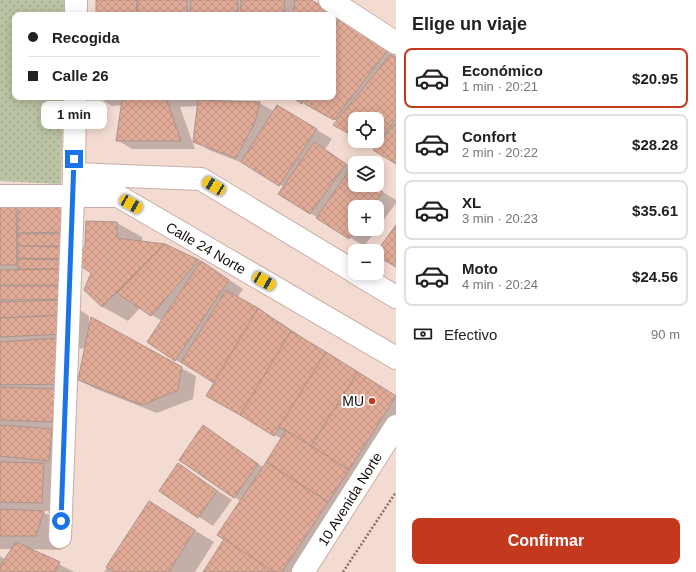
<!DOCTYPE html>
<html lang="es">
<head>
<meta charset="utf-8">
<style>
  body { margin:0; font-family:Helvetica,sans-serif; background:#f6f6f6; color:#222; height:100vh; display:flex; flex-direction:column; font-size:15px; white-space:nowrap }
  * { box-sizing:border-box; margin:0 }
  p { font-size:13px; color:#767676 }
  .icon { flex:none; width:22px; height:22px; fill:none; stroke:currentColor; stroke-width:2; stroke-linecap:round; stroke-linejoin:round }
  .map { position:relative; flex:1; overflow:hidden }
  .details { display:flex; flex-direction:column; background:#fff; width:300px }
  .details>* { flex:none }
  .guide { position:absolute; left:12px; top:12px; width:324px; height:88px; border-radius:8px; box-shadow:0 2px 10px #0003; display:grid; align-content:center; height:88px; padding:0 16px; background:#fff }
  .buttons { position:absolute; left:348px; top:112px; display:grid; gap:8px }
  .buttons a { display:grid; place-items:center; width:36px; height:36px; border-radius:8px; background:#fff; box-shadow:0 2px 10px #0003; font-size:20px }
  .end { position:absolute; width:18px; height:18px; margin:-9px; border:5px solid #1a73e8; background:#fff; box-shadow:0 0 0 2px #fff }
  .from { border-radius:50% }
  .bubble { position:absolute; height:28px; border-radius:8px; background:#fff; box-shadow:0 2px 10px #0003; font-size:13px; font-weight:700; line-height:28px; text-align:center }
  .car { position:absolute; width:12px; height:24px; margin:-12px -6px; border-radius:5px; box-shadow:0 0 3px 1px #0007; background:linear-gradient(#f5c518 24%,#345 0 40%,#f5c518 0 76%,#345 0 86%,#f5c518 0) }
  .guide b { display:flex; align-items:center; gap:14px; height:38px; font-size:15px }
  .guide b+b { border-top:1px solid #e0e0e0 }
  .guide i { width:10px; height:10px; background:#222 }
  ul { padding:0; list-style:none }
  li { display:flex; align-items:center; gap:12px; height:60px; margin:0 8px 6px; padding:0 8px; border:2px solid #e0e0e0; border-radius:8px }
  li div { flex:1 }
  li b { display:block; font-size:15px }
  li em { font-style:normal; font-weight:700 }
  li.selected { border-color:#c4391d }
  li>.icon { width:36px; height:36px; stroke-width:1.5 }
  h2 { padding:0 16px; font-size:18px; line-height:48px }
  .pay { display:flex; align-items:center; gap:10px; height:44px; padding:0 16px; font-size:15px }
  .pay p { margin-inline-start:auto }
  .button { display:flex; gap:8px; margin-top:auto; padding:8px 16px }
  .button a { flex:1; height:46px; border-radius:8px; background:#c4391d; color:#fff; font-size:16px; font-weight:700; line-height:46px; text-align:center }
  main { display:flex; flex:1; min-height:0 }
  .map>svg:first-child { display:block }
  .green { fill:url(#green-dots) }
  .shadow { fill:#0003 }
  .building { fill:url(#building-cross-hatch); stroke:#ab948c }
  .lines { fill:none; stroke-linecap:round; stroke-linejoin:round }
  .minor-casing { stroke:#c7afa7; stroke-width:24 }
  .tertiary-casing { stroke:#c7afa7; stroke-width:24 }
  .path { stroke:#7f6f69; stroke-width:2.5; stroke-dasharray:2 2; stroke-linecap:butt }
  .minor { stroke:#fff; stroke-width:22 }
  .tertiary { stroke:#fff; stroke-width:22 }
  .route { stroke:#1a73e8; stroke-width:5 }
  .poi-dot { fill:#c4391d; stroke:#fff; stroke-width:1.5 }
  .labels { text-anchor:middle; stroke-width:4; stroke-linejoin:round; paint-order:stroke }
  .street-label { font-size:14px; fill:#140c09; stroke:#fff }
  .poi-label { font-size:14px; fill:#140c09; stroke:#fff; text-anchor:end }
</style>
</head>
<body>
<main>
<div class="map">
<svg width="396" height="572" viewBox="0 0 396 572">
  <defs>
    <pattern id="green-dots" width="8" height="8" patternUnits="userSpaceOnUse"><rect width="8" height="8" fill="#bac3a3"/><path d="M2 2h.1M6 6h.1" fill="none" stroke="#9fa68b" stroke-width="1.8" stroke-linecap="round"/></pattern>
    <pattern id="building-cross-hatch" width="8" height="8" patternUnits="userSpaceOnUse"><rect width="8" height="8" fill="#e1ab97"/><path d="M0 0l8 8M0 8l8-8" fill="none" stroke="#c09281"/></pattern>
  </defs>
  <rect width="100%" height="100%" fill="#f4dbd2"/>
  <!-- green -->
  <path class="green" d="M 0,0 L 65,0 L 65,15 L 15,15 L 15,97 L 63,97 L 61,184 L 0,181 Z"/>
  <!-- shadow -->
  <g class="shadow">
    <path d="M 97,0 L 309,0 L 359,29 L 358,31 L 396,56 L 396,163 L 363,141 L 377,141 L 377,119 L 355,119 L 355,136 L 337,121 L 327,116 L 327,117 L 295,98 L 257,97 L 333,97 L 333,15 L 97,15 Z"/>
    <path d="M 98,97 L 255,97 L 212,100 L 212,101 L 259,103 L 274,111 L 292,115 L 332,139 L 325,149 L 355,170 L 355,185 L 371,185 L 396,200 L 396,203 L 377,229 L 377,207 L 355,207 L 355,229 L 377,229 L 364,246 L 279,194 L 284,187 L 245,164 L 209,150 L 194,141 L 198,106 L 180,107 L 195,149 L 132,149 L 117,140 L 122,105 L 112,106 Z"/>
    <path d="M 0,208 L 16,208 L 19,210 L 82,217 L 83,240 L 75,240 L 81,253 L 117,223 L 142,237 L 142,242 L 165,245 L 199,260 L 243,289 L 237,298 L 283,324 L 315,346 L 396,396 L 396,437 L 309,572 L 205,572 L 225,539 L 241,501 L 234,497 L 204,427 L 263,467 L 282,439 L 249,420 L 215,382 L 176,360 L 148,341 L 162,321 L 140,308 L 128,321 L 103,307 L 85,290 L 92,273 L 80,264 L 81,293 L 75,293 L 75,307 L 89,316 L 89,329 L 181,368 L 196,376 L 193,399 L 157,413 L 94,388 L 79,380 L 86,348 L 76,349 L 78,392 L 58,392 L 68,430 L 49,429 L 66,439 L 63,468 L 49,467 L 58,472 L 57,511 L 41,511 L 68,526 L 61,550 L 29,549 L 74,572 L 0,572 L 0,556 L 6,560 L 13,549 L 0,549 Z"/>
    <path d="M 179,465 L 232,500 L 213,526 L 160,491 Z"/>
    <path d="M 149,502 L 214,542 L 195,572 L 104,572 Z"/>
  </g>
  <!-- building -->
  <g class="building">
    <path d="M 96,0 L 137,0 L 136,15 L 96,15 Z"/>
    <rect x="138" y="0" width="49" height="15"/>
    <path d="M 191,0 L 237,0 L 238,15 L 190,15 Z"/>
    <path d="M 241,0 L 285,0 L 284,15 L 241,15 Z"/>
    <path d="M 295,0 L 311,0 L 335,13 L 333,19 L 333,15 L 293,15 Z"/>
    <path d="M 339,18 L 387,51 L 334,120 L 305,104 L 308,97 L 333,97 L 333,33 Z"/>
    <path d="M 390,55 L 396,58 L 396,119 L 374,147 L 363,141 L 377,141 L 377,119 L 355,119 L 355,137 L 333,125 Z"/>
    <path d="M 147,97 L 166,97 L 181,141 L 116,141 L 122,100 Z"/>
    <path d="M 291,97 L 304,97 L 302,104 Z"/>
    <path d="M 198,100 L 260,102 L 255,122 L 236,158 L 193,142 Z"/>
    <path d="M 277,105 L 317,129 L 279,186 L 241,162 Z"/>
    <path d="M 396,123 L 396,164 L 373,150 Z"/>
    <path d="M 314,142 L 346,164 L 310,214 L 278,194 Z"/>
    <path d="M 349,171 L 355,175 L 355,185 L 372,185 L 383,192 L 372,207 L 355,207 L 356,229 L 349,239 L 316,218 Z"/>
    <path d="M 18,206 L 68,207 L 68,232 L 18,233 Z"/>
    <path d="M 0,207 L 16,207 L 17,265 L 0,265 Z"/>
    <path d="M 86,221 L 117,222 L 117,238 L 165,244 L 102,307 L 84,290 L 91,273 L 74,261 L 85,246 Z"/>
    <path d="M 396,225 L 396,267 L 377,256 L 377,251 Z"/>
    <rect x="18" y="234" width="49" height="12"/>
    <path d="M 165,244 L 199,260 L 151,316 L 117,293 Z"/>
    <path d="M 18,246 L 66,247 L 66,259 L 18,258 Z"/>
    <path d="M 18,259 L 66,260 L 66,269 L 18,269 Z"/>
    <path d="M 201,261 L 229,280 L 175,361 L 147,342 Z"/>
    <path d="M 66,269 L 66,285 L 0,285 L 0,270 Z"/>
    <path d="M 0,286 L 65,286 L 65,299 L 0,300 Z"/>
    <path d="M 226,290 L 258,308 L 214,383 L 181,362 Z"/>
    <path d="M 64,300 L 65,315 L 0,318 L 0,302 Z"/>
    <path d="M 258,308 L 291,331 L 240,415 L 206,396 Z"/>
    <path d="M 63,315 L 64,334 L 0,337 L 0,318 Z"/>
    <path d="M 91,317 L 182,367 L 178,390 L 142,405 L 78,380 Z"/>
    <path d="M 291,331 L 326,352 L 274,436 L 240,415 Z"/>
    <path d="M 62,338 L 63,384 L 0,385 L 0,342 Z"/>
    <path d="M 326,352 L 358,372 L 311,446 L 279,427 Z"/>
    <path d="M 358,372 L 396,396 L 349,470 L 311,446 Z"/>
    <path d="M 0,387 L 55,389 L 54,422 L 0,420 Z"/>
    <path d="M 0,425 L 52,429 L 49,461 L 0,456 Z"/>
    <path d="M 203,425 L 258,464 L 234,498 L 179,460 Z"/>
    <path d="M 286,430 L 349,470 L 328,502 L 266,462 Z"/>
    <path d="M 0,462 L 44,463 L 42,503 L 0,502 Z"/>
    <path d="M 266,462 L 328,502 L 282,572 L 274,572 L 217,535 Z"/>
    <path d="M 178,463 L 217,491 L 198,518 L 159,491 Z"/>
    <path d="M 149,501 L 195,530 L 169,572 L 114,572 L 106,567 Z"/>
    <path d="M 0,509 L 44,511 L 36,536 L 0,536 Z"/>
    <path d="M 224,539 L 274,572 L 203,572 Z"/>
    <path d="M 16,542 L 60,562 L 55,572 L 0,572 L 0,566 Z"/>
  </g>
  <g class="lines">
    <!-- minor casing -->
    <g class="minor-casing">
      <g id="minor">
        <path d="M 330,0 L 396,43"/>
        <path d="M 76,15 L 76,0"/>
        <path d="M 74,174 L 201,179 L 355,272"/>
        <path d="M 0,196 L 118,196 L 396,358"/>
        <path d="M 356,273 L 396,297"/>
        <path d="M 60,537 L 74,174 L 75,97"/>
      </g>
    </g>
    <!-- tertiary casing -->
    <g class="tertiary-casing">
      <path id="tertiary" d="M 303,572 L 396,426"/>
    </g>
    <!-- path -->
    <path class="path" d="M 343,572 L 396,492"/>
    <!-- minor -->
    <use href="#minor" class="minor"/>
    <!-- tertiary -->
    <use href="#tertiary" class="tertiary"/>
  </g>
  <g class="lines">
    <!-- route -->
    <path class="route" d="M 61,521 L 74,159"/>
  </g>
  <!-- markers -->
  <circle class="poi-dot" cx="372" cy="401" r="4"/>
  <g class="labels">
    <!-- street labels -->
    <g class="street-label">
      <text transform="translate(206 248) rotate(30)" y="5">Calle 24 Norte</text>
      <text transform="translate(350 499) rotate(-58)" y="5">10 Avenida Norte</text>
    </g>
    <!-- poi labels -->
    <g class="poi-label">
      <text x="364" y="406">MU</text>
    </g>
  </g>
</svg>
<div class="buttons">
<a><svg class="icon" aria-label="locate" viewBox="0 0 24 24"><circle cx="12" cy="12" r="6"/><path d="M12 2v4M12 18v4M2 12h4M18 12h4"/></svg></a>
<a><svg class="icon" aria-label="layers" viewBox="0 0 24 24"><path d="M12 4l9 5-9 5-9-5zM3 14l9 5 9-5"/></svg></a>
<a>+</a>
<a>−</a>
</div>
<i class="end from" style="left:61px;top:521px"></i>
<i class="end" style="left:74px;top:159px"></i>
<div class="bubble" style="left:41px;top:101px;width:66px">1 min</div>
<i class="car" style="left:214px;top:186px;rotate:301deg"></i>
<i class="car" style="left:131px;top:204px;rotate:120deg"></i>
<i class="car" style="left:264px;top:281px;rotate:120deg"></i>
<div class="guide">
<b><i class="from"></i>Recogida</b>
<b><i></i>Calle 26</b>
</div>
</div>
<section class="details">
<h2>Elige un viaje</h2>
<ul>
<li class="selected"><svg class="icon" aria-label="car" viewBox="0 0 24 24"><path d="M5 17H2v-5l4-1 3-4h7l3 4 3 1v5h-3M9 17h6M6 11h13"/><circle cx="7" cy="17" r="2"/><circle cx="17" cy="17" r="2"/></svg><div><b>Económico</b><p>1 min · 20:21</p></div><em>$20.95</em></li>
<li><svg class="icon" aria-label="car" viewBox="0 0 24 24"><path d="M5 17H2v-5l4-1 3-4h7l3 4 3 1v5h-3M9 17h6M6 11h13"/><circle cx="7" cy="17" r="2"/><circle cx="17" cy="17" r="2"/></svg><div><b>Confort</b><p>2 min · 20:22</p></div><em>$28.28</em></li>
<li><svg class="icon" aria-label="car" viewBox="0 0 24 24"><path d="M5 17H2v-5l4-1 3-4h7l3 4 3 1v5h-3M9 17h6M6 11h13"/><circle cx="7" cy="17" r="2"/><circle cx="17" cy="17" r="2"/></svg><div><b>XL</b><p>3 min · 20:23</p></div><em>$35.61</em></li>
<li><svg class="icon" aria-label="car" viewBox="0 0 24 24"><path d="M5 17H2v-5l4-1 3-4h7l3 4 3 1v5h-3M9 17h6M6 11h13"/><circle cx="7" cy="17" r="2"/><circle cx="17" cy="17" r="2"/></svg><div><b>Moto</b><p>4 min · 20:24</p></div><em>$24.56</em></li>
</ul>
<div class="pay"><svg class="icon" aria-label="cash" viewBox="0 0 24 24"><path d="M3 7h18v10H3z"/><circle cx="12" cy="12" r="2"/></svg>Efectivo<p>90 m</p></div>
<div class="button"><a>Confirmar</a></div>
</section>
</main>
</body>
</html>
